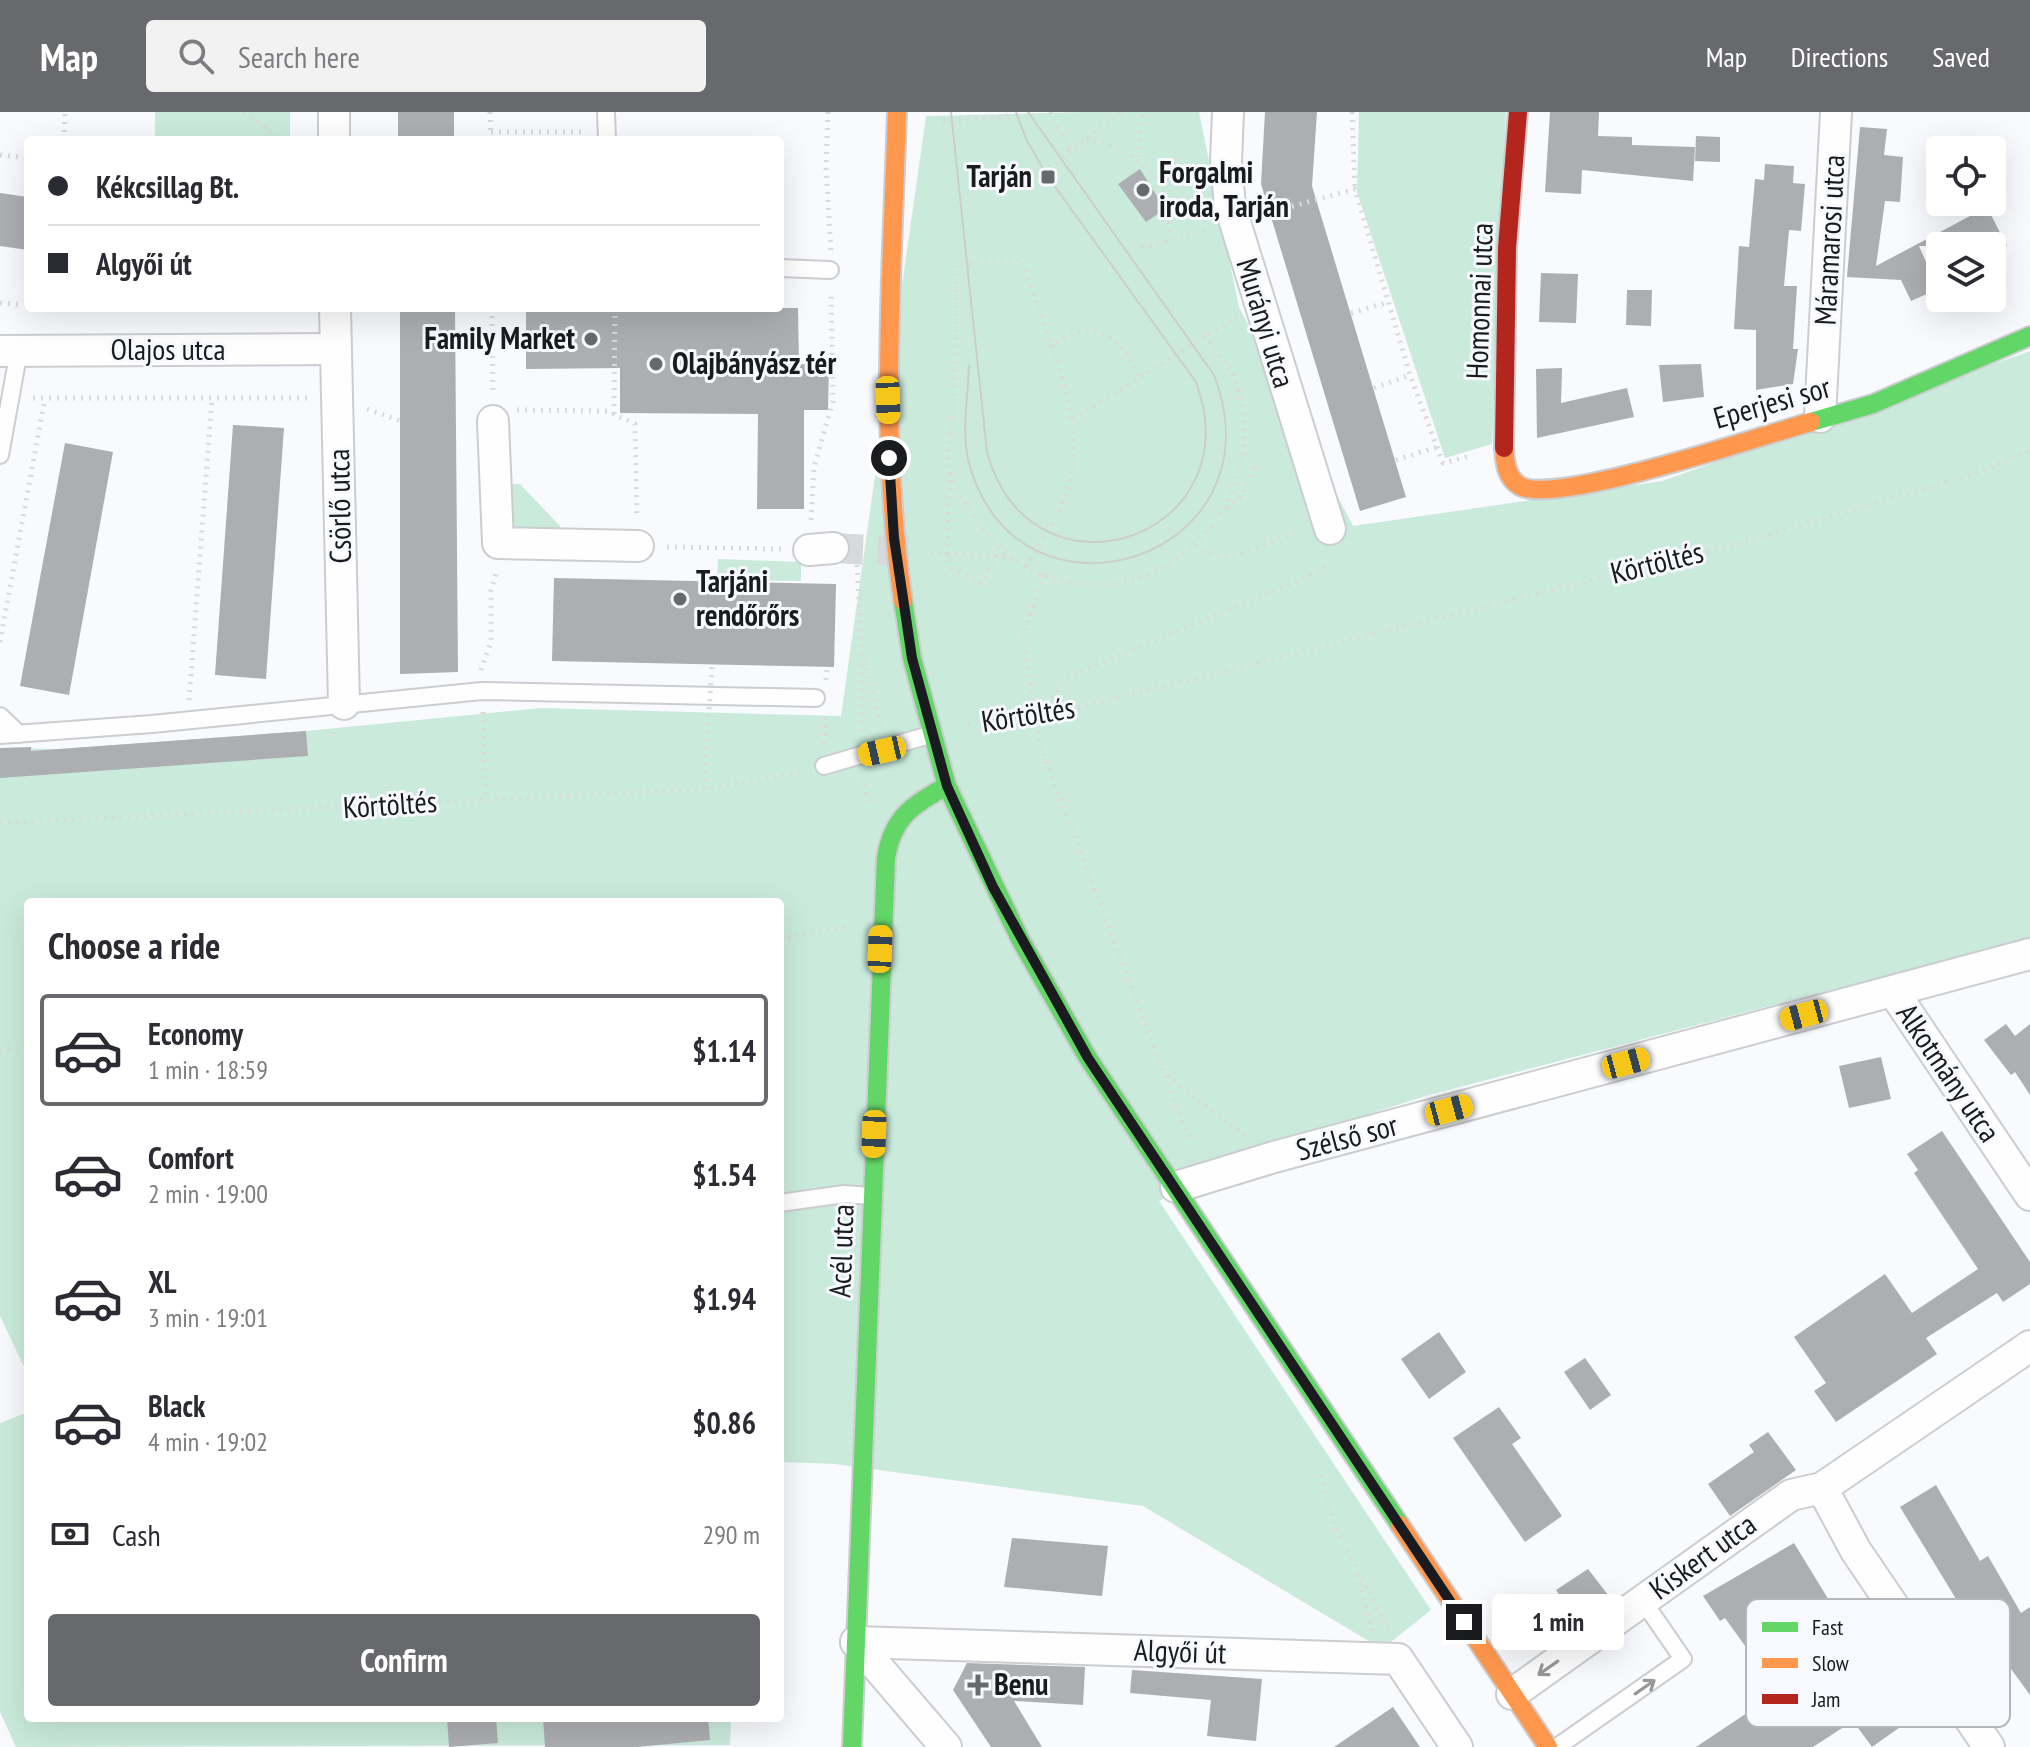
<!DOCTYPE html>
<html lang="en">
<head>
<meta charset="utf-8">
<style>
  body { margin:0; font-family:"PT Sans Narrow",sans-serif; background:#f2f2f3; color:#2b2b33; height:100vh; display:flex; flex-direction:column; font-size:30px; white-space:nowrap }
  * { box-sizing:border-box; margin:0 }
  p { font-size:26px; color:#7c7c81 }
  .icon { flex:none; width:44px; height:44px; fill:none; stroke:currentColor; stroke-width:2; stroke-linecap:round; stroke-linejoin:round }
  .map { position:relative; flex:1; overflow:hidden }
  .side { position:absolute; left:24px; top:786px; width:760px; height:824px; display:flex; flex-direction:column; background:#fff; border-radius:8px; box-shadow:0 8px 32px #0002 }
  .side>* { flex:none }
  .top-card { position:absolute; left:24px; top:24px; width:760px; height:176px; border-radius:8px; box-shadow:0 8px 32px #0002; display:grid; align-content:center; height:176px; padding:0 24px; background:#fff }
  .controls { position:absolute; left:1926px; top:24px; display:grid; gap:16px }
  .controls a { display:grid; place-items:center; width:80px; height:80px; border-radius:8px; background:#fff; box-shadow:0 8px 32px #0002; font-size:40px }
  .end { position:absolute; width:36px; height:36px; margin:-18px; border:10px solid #1a1b1e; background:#fff; box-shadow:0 0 0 4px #fff }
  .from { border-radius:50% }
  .bubble { position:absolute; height:56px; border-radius:8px; background:#fff; box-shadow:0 8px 32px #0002; font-size:26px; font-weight:700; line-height:56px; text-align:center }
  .car { position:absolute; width:24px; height:48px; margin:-24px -12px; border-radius:10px; box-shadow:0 0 6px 2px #0007; background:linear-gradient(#f5c518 24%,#345 0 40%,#f5c518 0 76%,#345 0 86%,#f5c518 0) }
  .top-card b { display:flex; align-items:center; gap:28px; height:76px; font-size:30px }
  .top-card b+b { border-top:2px solid #e1e1e2 }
  .top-card i { width:20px; height:20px; background:#2b2b33 }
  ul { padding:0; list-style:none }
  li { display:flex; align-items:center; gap:24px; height:112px; margin:0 16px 12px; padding:0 8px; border:4px solid transparent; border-radius:8px }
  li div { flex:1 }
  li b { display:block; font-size:30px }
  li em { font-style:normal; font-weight:700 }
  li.selected { border-color:#68696c }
  li>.icon { width:72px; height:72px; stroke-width:1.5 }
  h2 { padding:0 24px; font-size:36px; line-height:96px }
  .pay { display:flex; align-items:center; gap:20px; height:88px; padding:0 24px; font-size:30px }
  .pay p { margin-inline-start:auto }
  .primary-button { display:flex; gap:16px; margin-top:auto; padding:16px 24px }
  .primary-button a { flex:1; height:92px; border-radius:8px; background:#68696c; color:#fff; font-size:32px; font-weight:700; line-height:92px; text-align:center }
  header { display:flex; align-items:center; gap:48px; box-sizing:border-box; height:112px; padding:0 40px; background:#68696c; color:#fff }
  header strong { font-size:38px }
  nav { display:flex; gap:44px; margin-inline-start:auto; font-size:28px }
  .search { width:560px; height:72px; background:#f2f2f3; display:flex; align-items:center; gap:20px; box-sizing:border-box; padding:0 28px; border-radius:8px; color:#7c7c81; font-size:30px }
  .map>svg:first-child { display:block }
  .green { fill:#caebdc }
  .building { fill:#adaeb1 }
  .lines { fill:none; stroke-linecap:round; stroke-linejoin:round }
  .street-tunnel { stroke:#d7d9dc; stroke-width:30; stroke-dasharray:30 15; stroke-linecap:butt }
  .lane-casing { stroke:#cccdd0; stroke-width:20 }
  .street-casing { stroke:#cccdd0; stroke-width:34 }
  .fast-casing { stroke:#cccdd0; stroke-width:22 }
  .slow-casing { stroke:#cccdd0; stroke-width:22 }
  .jam-casing { stroke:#cccdd0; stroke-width:22 }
  .path { stroke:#d9dada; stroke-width:5; stroke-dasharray:2 6; stroke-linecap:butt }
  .lane { stroke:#fefeff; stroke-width:16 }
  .street { stroke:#fefeff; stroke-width:30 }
  .fast { stroke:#63d668; stroke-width:18 }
  .slow { stroke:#ff974d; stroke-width:18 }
  .jam { stroke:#b3261e; stroke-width:18 }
  .tram { stroke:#cdcdcd; stroke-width:2 }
  .path-bridge { stroke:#d9dada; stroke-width:5; stroke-dasharray:2 6; stroke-linecap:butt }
  .oneway { stroke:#97989a }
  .route { stroke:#1a1b1e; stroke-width:10 }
  .poi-dot { fill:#68696c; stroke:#f7f9fe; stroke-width:3 }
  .labels { text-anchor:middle; stroke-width:6; stroke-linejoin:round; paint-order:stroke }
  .poi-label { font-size:30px; font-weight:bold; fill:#1a1b1e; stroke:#f7f9fe; text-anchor:start }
  .street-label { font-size:30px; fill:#1a1b1e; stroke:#f7f9fe }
  .key { fill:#f7f9fe; stroke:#b5b6bb; stroke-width:2 }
  .key-label { font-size:22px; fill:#1a1b1e }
</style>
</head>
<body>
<header>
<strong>Map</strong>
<div class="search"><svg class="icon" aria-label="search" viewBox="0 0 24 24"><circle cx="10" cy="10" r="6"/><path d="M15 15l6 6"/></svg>Search here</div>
<nav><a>Map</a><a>Directions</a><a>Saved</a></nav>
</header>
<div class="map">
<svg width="2030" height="1635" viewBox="0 0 2030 1635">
  <rect width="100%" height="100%" fill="#f8fafd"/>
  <!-- green -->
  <g class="green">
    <rect x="155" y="0" width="135" height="28"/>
    <path d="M 1083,0 L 1199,0 L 1239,195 L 1353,414 L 1662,369 L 2030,239 L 2030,826 L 1429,983 L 1271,1033 L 1159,1089 L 1431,1498 L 1382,1537 L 1143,1394 L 835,1352 L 780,1350 L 780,790 L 28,790 L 28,1263 L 0,1204 L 0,636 L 60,637 L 306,619 L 541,596 L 841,604 L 926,4 Z"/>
    <path d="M 1359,0 L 1506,0 L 1492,332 L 1445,346 L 1357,80 Z"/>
    <path d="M 512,372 L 520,372 L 560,414 L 560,422 L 511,421 Z"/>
    <path d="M 718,447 L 801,450 L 801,469 L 717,468 Z"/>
    <path d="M 28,1300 L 28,1606 L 731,1606 L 730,1633 L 16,1635 L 0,1600 L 0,1311 Z"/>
  </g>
  <!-- building -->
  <g class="building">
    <rect x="398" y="0" width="56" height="28"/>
    <path d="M 1265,0 L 1317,0 L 1312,74 L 1406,385 L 1360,399 L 1261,72 Z"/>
    <path d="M 1550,0 L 1599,0 L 1598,24 L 1632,25 L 1632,33 L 1695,35 L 1693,69 L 1582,58 L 1581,82 L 1545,80 Z"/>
    <path d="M 1860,15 L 1887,17 L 1884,43 L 1903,45 L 1900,90 L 1885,89 L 1876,154 L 1987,95 L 2007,134 L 1919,134 L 1938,177 L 1911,189 L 1901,168 L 1847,165 Z"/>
    <path d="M 1696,24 L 1720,25 L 1720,50 L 1695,49 Z"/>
    <path d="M 1765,52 L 1794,54 L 1793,71 L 1805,72 L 1801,119 L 1789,118 L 1784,174 L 1797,174 L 1793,237 L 1798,237 L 1793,272 L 1756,278 L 1756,218 L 1734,217 L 1739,134 L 1749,135 L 1755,67 L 1764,68 Z"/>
    <path d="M 1140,57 L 1165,97 L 1146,110 L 1118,72 Z"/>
    <path d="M 0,81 L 28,85 L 28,138 L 0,134 Z"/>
    <path d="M 1541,161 L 1578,162 L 1576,211 L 1539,210 Z"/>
    <path d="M 1627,178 L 1652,178 L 1651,214 L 1626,213 Z"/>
    <path d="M 400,196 L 455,196 L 458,560 L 400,562 Z"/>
    <path d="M 621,196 L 798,196 L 799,252 L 829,253 L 828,298 L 804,298 L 804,397 L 757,397 L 758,302 L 620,301 L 620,256 L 526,257 L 526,199 Z"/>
    <path d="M 1701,252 L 1704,285 L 1663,290 L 1659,253 Z"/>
    <path d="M 1562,256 L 1561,291 L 1627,276 L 1634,305 L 1537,326 L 1536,257 Z"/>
    <path d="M 233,313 L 284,316 L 266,567 L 215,563 Z"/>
    <path d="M 65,331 L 113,340 L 69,583 L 20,574 Z"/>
    <path d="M 554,466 L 836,472 L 834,555 L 552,549 Z"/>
    <path d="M 306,619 L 308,644 L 0,666 L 0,636 L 31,635 L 31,639 Z"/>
    <path d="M 2006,912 L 2015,924 L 2030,912 L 2030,983 L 2015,960 L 2011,963 L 1984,928 Z"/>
    <path d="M 1881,945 L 1891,987 L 1849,996 L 1839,954 Z"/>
    <path d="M 1942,1019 L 2030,1150 L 2030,1172 L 2003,1190 L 1997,1181 L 1926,1226 L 1937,1242 L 1836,1310 L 1814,1279 L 1826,1271 L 1794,1225 L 1885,1162 L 1912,1201 L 1978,1157 L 1914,1061 L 1918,1058 L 1907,1042 Z"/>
    <path d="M 1439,1220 L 1466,1260 L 1429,1287 L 1401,1247 Z"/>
    <path d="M 1585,1246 L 1611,1283 L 1590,1298 L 1564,1260 Z"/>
    <path d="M 1499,1295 L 1521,1326 L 1512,1332 L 1562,1404 L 1525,1430 L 1453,1326 Z"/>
    <path d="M 1768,1320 L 1796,1358 L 1730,1404 L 1708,1372 L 1754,1340 L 1749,1333 Z"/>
    <path d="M 1936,1373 L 1980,1449 L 1988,1444 L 2021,1501 L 2030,1495 L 2030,1583 L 1968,1498 L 1964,1500 L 1900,1395 Z"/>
    <path d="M 1012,1426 L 1108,1434 L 1102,1484 L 1004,1475 Z"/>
    <path d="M 1794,1431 L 1882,1575 L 1885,1573 L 1910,1608 L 1872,1635 L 1853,1609 L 1813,1635 L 1696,1635 L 1765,1589 L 1776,1606 L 1828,1571 L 1797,1520 L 1756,1549 L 1725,1506 L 1720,1509 L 1703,1484 Z"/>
    <path d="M 1588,1457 L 1612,1488 L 1579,1512 L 1556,1478 Z"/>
    <path d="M 967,1551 L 1085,1555 L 1083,1593 L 1014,1589 L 1042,1635 L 991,1635 L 953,1578 Z"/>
    <path d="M 1132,1558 L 1262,1567 L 1256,1629 L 1207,1624 L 1211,1588 L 1130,1581 Z"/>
    <path d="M 1393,1595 L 1420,1635 L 1334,1635 Z"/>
    <path d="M 447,1606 L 496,1606 L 498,1631 L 449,1635 Z"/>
    <path d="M 543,1606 L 708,1606 L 710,1628 L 637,1635 L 545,1635 Z"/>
  </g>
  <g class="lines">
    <!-- street-tunnel -->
    <path class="street-tunnel" d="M 833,436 L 919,440"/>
    <!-- lane casing -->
    <g class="lane-casing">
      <g id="lane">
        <path d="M 606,0 L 607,28"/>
        <path d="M 780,156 L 830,158"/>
        <path d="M 0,343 L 19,238"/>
        <path d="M 0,604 L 19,622"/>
        <path d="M 0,623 L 152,612 L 482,579 L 816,586"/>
        <path d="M 824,654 L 929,623"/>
        <path d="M 780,1091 L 844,1082 L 870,1084"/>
        <path d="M 1557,1635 L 1683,1547 L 1643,1489"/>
      </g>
    </g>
    <!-- street casing -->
    <g class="street-casing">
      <g id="street">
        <path d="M 334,0 L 334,28"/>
        <path d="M 1228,0 L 1226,50 L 1230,94 L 1330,417"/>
        <path d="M 335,196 L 344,592"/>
        <path d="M 0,239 L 335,237"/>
        <path d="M 1820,305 L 1836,0"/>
        <path d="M 493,309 L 498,431 L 638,434"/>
        <path d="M 809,438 L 833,436"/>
        <path d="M 1893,879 L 2030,1083"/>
        <path d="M 1176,1075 L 1274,1045 L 2030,842"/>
        <path d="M 1822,1376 L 1856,1439 L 1989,1635"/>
        <path d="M 856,1530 L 1398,1547 L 1457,1635"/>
        <path d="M 856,1530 L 946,1635"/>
        <path d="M 1512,1582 L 1791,1383 L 1822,1376 L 2030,1234"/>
      </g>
    </g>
    <!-- fast casing -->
    <g class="fast-casing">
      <g id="fast">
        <path d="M 1811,310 L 1873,292 L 2030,224"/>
        <path d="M 903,489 L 912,546 L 947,674 L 1020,827 L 1088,946 L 1400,1413"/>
        <path d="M 852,1635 L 886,746 C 892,706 913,692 947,674"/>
      </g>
    </g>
    <!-- slow casing -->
    <g class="slow-casing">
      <g id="slow">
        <path d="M 897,0 C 892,163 879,327 903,489"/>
        <path d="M 1504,336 C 1505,350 1506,366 1520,374 C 1555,394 1763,323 1811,310"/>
        <path d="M 1400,1413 L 1548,1635"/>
      </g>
    </g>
    <!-- jam casing -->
    <g class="jam-casing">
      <path id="jam" d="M 1504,336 L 1507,136 L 1518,0"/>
    </g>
    <!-- path -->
    <g class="path">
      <path d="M 244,0 L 281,28"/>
      <path d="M 490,0 L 491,28"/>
      <path d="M 828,0 L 826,55 L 831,139"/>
      <path d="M 1050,0 L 1070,38"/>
      <path d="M 1352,0 L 1355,77"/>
      <path d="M 943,10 L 1007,4 L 1011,0"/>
      <path d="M 491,20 L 586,20"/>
      <path d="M 64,28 L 65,0"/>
      <path d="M 1086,28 C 1140,35 1175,71 1168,127"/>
      <path d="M 0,43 L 28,46"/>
      <path d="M 1138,45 L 1142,0"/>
      <path d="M 1159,70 L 1198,53"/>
      <path d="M 1015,73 L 1031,70 L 1121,0"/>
      <path d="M 1261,103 L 1355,77 L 1410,263 L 1443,351 L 1470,344"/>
      <path d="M 1142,136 L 1209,117"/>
      <path d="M 0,191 L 28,193"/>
      <path d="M 94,196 L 205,196"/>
      <path d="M 492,196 L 493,283"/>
      <path d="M 1351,201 L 1389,190"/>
      <path d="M 1050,235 C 1093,205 1121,219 1139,266"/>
      <path d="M 1374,276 L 1410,263"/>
      <path d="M 33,286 L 307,286"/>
      <path d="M 367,297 L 401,309"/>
      <path d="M 517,298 L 607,299 L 635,312 L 637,405"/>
      <path d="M 614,302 L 615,196"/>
      <path d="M 1073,307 L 1237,205"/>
      <path d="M 1396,348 L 1437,335"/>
      <path d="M 950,360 L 947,442 L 952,456 L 981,471 L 996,443"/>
      <path d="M 1227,396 L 1242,384 L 1254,357 L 1261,355"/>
      <path d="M 811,408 L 814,355 L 833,289 L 831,181"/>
      <path d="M 1195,434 C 1225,458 1268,430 1300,419"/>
      <path d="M 667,435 L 781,437"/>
      <path d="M 931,441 L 1013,445"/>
      <path d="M 857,453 L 862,541 L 882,616"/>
      <path d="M 1026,454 C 1042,429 1061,403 1069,373 C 1087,304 1044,214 1022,148 L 957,152 C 956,201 955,249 953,298 C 952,316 946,341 950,359 C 956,381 973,405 987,422 C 1075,525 1237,459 1244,328 C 1245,307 1242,282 1233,263 C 1225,249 1214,236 1205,223"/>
      <path d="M 1043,463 L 1023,525 L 1040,633 L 1190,1030"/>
      <path d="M 0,530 L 45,286"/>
      <path d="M 481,558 L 491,530 L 491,479 L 497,458"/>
      <path d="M 826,568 L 827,555"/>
      <path d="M 189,588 L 212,286"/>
      <path d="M 483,600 L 486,687"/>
      <path d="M 1037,605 L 1061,574 L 1077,561 L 1307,465 L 1321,458 L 1329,447"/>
      <path d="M 968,612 L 988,607 L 1036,606 L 1759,426 L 1977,361 L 2030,338"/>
      <path d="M 862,619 L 862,549"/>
      <path d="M 824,632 L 825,606"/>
      <path d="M 863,665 L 868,690"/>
      <path d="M 0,711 L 704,677 L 805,660"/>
      <path d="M 780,827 L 845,815"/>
      <path d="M 0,939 L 28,932"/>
      <path d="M 1167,964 L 1245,1023"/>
      <path d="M 1321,1363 L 1334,1413 L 1389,1518"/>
      <path d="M 1357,1463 L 1373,1519"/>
    </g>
    <!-- lane -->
    <use href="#lane" class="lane"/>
    <!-- street -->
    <use href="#street" class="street"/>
    <!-- fast -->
    <use href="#fast" class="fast"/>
    <!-- slow -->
    <use href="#slow" class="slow"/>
    <!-- jam -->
    <use href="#jam" class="jam"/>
    <!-- tram -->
    <g class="tram">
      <path d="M 951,0 L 987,340 C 1031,500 1254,428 1196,270 L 1048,65 L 1027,29 L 1016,0"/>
      <path d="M 969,254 C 968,285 961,321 969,351 C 1017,531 1285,448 1214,263 L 1028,0"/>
    </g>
    <!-- path-bridge -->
    <path class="path-bridge" d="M 704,677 L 712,553"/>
  </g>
  <!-- one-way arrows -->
  <defs><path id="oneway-shaft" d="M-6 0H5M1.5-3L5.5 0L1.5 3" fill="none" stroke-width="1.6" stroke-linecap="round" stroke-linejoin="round" transform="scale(2)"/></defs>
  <g class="oneway">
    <use href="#oneway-shaft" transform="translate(1548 1556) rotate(145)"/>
    <use href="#oneway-shaft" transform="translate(1645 1575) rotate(-35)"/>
  </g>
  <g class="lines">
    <!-- route -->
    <path class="route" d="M 889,346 L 894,426 L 912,546 L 947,674 L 993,775 L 1088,946 L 1464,1510"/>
  </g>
  <!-- markers -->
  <g class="poi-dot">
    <rect x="1040" y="57" width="16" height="16" rx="4"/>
    <circle cx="1143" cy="78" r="8"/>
    <circle cx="591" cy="227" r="8"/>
    <circle cx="656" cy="252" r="8"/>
    <circle cx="680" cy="487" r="8"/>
    <path d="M974 1561h8v8h8v8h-8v8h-8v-8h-8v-8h8z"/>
  </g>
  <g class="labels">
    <!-- poi labels -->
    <g class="poi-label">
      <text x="1159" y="71">Forgalmi<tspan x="1159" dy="34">iroda, Tarján</tspan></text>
      <text x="1032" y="75" text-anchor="end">Tarján</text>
      <text x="575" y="237" text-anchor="end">Family Market</text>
      <text x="672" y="262">Olajbányász tér</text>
      <text x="696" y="480">Tarjáni<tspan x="696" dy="34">rendőrőrs</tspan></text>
      <text x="994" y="1583">Benu</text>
    </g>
    <!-- street labels -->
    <g class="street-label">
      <text transform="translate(1830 128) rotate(-87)" y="10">Máramarosi utca</text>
      <text transform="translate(1480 189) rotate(-88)" y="10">Homonnai utca</text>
      <text transform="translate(1265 211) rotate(73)" y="10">Murányi utca</text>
      <text x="168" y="248">Olajos utca</text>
      <text transform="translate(1772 291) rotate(-16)" y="10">Eperjesi sor</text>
      <text transform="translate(340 394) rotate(-91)" y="10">Csörlő utca</text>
      <text transform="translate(1657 451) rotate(-14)" y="10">Körtöltés</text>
      <text transform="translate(1028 603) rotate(-9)" y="10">Körtöltés</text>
      <text transform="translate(390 693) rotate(-4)" y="10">Körtöltés</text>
      <text transform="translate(1948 961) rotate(56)" y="10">Alkotmány utca</text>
      <text transform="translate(1347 1026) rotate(-15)" y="10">Szélső sor</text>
      <text transform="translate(842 1139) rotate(-88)" y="10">Acél utca</text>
      <text transform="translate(1703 1445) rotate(-36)" y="10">Kiskert utca</text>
      <text transform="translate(1180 1540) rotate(2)" y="10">Algyői út</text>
    </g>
  </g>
  <!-- legend -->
  <rect x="1746" y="1487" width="264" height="128" rx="12" class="key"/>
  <rect x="1762" y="1510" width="36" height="10" fill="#63d668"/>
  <rect x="1762" y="1546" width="36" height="10" fill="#ff974d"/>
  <rect x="1762" y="1582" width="36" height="10" fill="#b3261e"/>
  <g class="key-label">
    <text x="1812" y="1523">Fast</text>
    <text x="1812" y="1559">Slow</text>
    <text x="1812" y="1595">Jam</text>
  </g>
</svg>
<div class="controls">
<a><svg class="icon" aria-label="locate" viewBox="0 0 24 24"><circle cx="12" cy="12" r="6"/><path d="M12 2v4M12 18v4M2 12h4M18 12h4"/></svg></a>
<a><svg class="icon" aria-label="layers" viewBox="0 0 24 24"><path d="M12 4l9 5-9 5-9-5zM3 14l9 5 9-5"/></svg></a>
</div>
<i class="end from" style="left:889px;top:346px"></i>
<i class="end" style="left:1464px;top:1510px"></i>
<div class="bubble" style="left:1492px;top:1482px;width:132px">1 min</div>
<i class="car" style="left:888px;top:288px;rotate:178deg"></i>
<i class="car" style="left:882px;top:639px;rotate:257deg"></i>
<i class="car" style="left:880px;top:837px;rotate:2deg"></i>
<i class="car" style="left:1804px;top:903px;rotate:255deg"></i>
<i class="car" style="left:1626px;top:951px;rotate:75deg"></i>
<i class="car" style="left:1449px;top:998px;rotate:75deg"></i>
<i class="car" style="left:874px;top:1022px;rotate:182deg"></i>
<div class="top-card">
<b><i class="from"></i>Kékcsillag Bt.</b>
<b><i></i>Algyői út</b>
</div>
<section class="side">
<h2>Choose a ride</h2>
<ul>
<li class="selected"><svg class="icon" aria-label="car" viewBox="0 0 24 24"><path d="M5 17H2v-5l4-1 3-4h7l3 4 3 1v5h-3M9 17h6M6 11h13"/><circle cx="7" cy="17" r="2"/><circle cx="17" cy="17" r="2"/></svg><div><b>Economy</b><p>1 min · 18:59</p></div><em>$1.14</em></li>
<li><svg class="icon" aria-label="car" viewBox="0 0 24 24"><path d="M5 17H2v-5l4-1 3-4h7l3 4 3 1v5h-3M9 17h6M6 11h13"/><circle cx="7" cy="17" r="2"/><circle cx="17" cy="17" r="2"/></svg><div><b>Comfort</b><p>2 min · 19:00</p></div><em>$1.54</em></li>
<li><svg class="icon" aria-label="car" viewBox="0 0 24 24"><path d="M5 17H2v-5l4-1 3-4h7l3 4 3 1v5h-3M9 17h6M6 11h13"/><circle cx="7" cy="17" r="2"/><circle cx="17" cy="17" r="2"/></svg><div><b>XL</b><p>3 min · 19:01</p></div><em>$1.94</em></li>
<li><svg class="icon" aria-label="car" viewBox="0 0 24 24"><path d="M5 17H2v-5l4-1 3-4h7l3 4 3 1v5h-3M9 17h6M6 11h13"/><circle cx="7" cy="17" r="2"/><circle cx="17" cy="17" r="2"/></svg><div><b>Black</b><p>4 min · 19:02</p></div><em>$0.86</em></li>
</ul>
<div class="pay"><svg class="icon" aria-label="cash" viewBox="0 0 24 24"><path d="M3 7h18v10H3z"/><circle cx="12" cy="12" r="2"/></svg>Cash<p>290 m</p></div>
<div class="primary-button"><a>Confirm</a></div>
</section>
</div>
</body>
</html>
